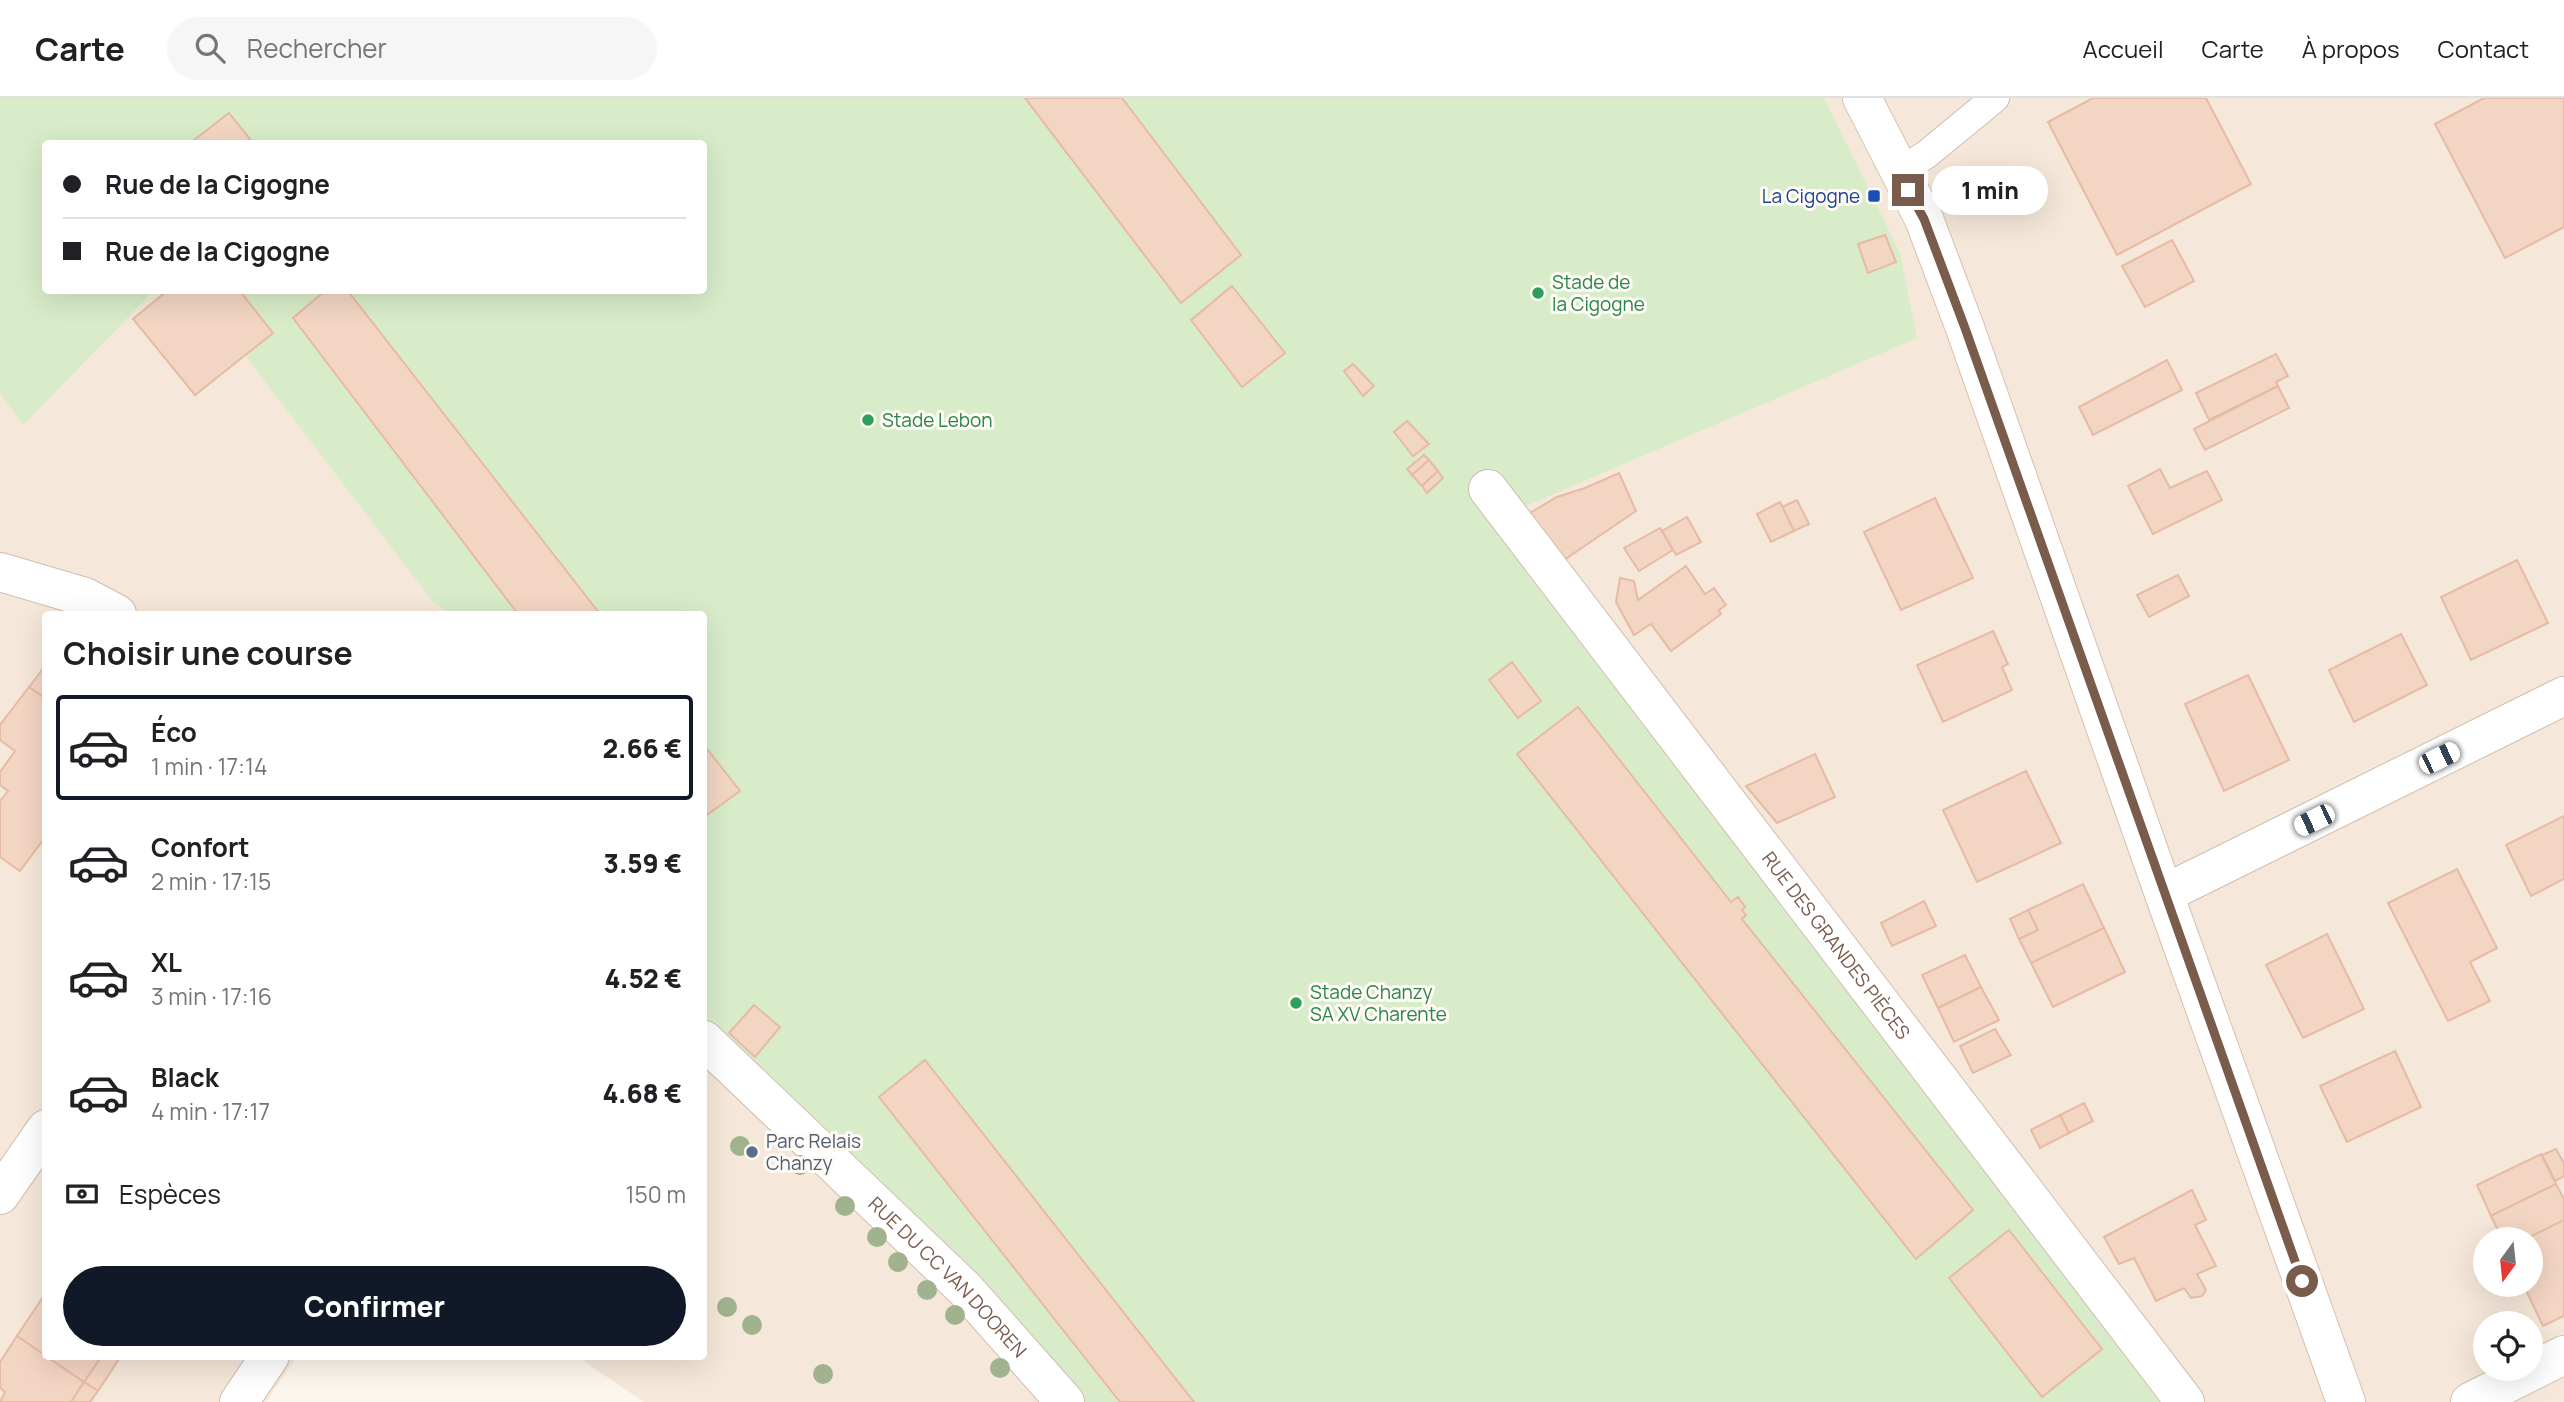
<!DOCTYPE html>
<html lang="fr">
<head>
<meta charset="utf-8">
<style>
  body { margin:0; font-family:Manrope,sans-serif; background:#f6f6f6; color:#202124; height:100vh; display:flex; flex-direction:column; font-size:26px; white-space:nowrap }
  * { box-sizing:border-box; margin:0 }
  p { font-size:23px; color:#757577 }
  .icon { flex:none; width:38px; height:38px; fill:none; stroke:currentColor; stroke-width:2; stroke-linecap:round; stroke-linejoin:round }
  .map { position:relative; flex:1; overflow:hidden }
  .drawer { position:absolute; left:42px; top:513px; width:665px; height:749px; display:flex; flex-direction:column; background:#fff; border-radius:7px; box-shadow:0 7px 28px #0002 }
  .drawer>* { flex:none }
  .guide { position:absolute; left:42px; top:42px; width:665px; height:154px; border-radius:7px; box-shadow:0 7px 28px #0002; display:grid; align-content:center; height:154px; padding:0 21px; background:#fff }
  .needle { width:46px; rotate:195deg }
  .buttons { position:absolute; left:2473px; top:1129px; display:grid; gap:14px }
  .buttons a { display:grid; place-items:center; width:70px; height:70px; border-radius:50%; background:#fff; box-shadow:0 7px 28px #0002; font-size:35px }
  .end { position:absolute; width:32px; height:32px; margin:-16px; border:9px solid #7a5c4d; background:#fff; box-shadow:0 0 0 4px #fff }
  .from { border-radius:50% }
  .bubble { position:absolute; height:49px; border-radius:24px; background:#fff; box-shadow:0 7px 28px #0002; font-size:23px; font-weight:800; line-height:49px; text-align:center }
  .car { position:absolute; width:21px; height:42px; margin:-21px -10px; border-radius:9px; box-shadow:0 0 5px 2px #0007; background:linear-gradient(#fff 24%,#345 0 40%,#fff 0 76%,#345 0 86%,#fff 0) }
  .guide b { display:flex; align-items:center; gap:24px; height:66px; font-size:26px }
  .guide b+b { border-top:2px solid #e0e0e0 }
  .guide i { width:18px; height:18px; background:#202124 }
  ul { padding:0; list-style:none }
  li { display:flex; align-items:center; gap:21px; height:105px; margin:0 14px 10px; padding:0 7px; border:4px solid transparent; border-radius:7px }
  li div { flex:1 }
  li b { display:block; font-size:26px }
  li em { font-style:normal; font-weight:800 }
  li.current { border-color:#111827 }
  li>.icon { width:63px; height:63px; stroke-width:1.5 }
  h2 { padding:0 21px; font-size:32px; line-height:84px }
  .pay { display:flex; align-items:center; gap:18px; height:77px; padding:0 21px; font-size:26px }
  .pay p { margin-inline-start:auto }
  .primary-button { display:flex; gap:14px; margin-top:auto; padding:14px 21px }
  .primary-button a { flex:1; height:80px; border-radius:42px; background:#111827; color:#fff; font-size:28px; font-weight:800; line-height:80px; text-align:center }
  header { display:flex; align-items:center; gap:42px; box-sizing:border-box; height:98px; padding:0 35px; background:#fff; border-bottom:2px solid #e0e0e0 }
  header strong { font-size:33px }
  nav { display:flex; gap:38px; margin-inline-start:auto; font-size:24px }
  .search { width:490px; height:63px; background:#f6f6f6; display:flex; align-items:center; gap:18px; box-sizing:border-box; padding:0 24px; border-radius:38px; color:#757577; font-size:26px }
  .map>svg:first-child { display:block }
  .residential { fill:#f5e8da; fill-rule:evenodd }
  .green { fill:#d8ecc9 }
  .building { fill:#f3d5c3; stroke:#e6bba3; stroke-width:2 }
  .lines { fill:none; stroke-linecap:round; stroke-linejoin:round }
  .lane-casing { stroke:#d1beb0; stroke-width:30 }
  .street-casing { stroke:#d1beb0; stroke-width:40 }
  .secondary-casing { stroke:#d6c0b0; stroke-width:40 }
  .lane { stroke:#fff; stroke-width:28 }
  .street { stroke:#fff; stroke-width:38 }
  .secondary { stroke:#fff; stroke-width:38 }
  .tree { fill:#a0b28e }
  .route { stroke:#7a5c4d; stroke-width:9 }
  .transit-dot { fill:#1a4fb4; stroke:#fffaf3; stroke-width:2.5 }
  .leisure-dot { fill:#2e9e5b; stroke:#fffaf3; stroke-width:2.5 }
  .service-dot { fill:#5c6f8a; stroke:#fffaf3; stroke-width:2.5 }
  .labels { text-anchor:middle; stroke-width:6; stroke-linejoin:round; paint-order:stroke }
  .transit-label { font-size:19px; fill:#164399; stroke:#fffaf3; text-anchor:end }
  .leisure-label { font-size:19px; fill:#27864d; stroke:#fffaf3; text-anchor:start }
  .street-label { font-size:19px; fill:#7a5c4d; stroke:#fffaf3 }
  .service-label { font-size:19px; fill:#4e5e75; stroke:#fffaf3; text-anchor:start }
</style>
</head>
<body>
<header>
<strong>Carte</strong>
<div class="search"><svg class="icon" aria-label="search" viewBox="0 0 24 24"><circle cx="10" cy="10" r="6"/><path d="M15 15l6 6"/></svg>Rechercher</div>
<nav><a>Accueil</a><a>Carte</a><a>À propos</a><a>Contact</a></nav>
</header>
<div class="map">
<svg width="2564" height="1304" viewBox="0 0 2564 1304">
  <rect width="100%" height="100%" fill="#fdf6ec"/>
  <!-- residential -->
  <path class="residential" d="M 0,0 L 2564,0 L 2564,1304 L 644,1304 L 576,1258 L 704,1258 L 704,516 L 46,516 L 46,1258 L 297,1258 L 266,1304 L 0,1304 ZM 46,46 L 704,46 L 704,192 L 46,192 ZM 2485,1141 L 2530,1141 L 2530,1186 L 2485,1186 ZM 2485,1225 L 2530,1225 L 2530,1270 L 2485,1270 Z"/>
  <!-- green -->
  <path class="green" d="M 0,0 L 1824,0 L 1900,155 L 1917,240 L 1493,422 L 2160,1304 L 1069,1304 L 704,930 L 704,516 L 450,516 L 433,504 L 196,193 L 704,192 L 704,46 L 46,46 L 46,192 L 154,193 L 23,327 L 0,295 Z"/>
  <!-- building -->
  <g class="building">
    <path d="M 1025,0 L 1122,0 L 1241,157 L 1181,205 Z"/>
    <path d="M 2093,0 L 2206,0 L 2251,86 L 2117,157 L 2048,24 Z"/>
    <path d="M 2484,0 L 2564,0 L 2564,129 L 2505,160 L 2435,26 Z"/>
    <path d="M 229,15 L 250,41 L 244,46 L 189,46 Z"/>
    <path d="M 1885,137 L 1896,164 L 1868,175 L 1858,146 Z"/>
    <path d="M 2172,142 L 2194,183 L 2145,209 L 2122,168 Z"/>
    <path d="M 1232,188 L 1285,255 L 1242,289 L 1191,222 Z"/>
    <path d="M 168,192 L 239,192 L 273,235 L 195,297 L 133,221 Z"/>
    <path d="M 326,192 L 347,192 L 600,516 L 518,516 L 293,220 Z"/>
    <path d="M 2276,256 L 2288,278 L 2276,284 L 2278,288 L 2209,322 L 2196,295 Z"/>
    <path d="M 2167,262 L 2182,292 L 2093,337 L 2079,309 Z"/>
    <path d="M 1353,266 L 1374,288 L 1363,298 L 1344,273 Z"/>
    <path d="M 2278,288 L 2289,310 L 2205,352 L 2194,331 Z"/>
    <path d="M 1407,323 L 1429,346 L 1413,358 L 1394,334 Z"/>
    <path d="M 1424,357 L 1429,362 L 1412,377 L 1407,371 Z"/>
    <path d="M 1429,362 L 1438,373 L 1422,388 L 1412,377 Z"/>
    <path d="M 2160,371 L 2170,390 L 2207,373 L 2222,402 L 2153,436 L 2128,388 Z"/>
    <path d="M 1438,373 L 1443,380 L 1427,395 L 1422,388 Z"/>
    <path d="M 1619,375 L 1636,413 L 1561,464 L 1528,416 L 1557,399 L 1585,390 Z"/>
    <path d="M 1935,400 L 1973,480 L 1901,512 L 1864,434 Z"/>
    <path d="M 1797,402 L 1809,426 L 1794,433 L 1782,409 Z"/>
    <path d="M 1780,404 L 1794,433 L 1771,444 L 1757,416 Z"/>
    <path d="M 1687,419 L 1701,444 L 1676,457 L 1662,433 Z"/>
    <path d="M 1660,430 L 1673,452 L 1639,473 L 1624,450 Z"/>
    <path d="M 2517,462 L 2548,525 L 2471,562 L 2441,499 Z"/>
    <path d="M 1686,468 L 1705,496 L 1714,490 L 1726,507 L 1719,512 L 1721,516 L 1671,553 L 1651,526 L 1634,537 L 1616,504 L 1620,480 L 1634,483 L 1638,502 Z"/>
    <path d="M 2178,477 L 2189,498 L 2149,519 L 2137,497 Z"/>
    <path d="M 1993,533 L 2008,566 L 2002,569 L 2012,592 L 1943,624 L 1917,567 Z"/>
    <path d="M 2401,536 L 2427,587 L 2354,624 L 2329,572 Z"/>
    <path d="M 1512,564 L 1541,603 L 1518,620 L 1489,582 Z"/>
    <path d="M 46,567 L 46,601 L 29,589 Z"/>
    <path d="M 2248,577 L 2289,662 L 2224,693 L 2185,606 Z"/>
    <path d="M 29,589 L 46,601 L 46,738 L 20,773 L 0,759 L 0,703 L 8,693 L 0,687 L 0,674 L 15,653 L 0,642 L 0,627 Z"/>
    <path d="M 1578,609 L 1731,804 L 1738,799 L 1745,809 L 1742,812 L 1746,817 L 1742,821 L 1973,1112 L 1916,1161 L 1517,656 Z"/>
    <path d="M 704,647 L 740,693 L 704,719 Z"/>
    <path d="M 1815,656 L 1835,699 L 1777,725 L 1746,688 Z"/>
    <path d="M 2026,673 L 2061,745 L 1977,784 L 1943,712 Z"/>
    <path d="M 2564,718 L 2564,781 L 2531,798 L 2506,747 Z"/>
    <path d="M 2457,771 L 2497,850 L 2470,864 L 2490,903 L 2448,923 L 2388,805 Z"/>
    <path d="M 2083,786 L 2104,830 L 2031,865 L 2019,841 L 2038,832 L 2028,812 Z"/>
    <path d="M 1924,803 L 1936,828 L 1892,848 L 1881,825 Z"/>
    <path d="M 2028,812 L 2038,832 L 2019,841 L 2010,821 Z"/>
    <path d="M 2104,830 L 2125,874 L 2053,909 L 2031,865 Z"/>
    <path d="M 2327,836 L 2364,911 L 2303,940 L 2266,867 Z"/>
    <path d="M 1965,857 L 1981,889 L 1938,910 L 1922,877 Z"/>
    <path d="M 1981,889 L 1999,922 L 1954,944 L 1938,910 Z"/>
    <path d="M 754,907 L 780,929 L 755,959 L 729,935 Z"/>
    <path d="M 1995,931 L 2011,957 L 1973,975 L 1960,948 Z"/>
    <path d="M 2395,953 L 2421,1009 L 2347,1044 L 2320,988 Z"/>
    <path d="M 925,962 L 1194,1304 L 1120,1304 L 879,999 Z"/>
    <path d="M 2084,1005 L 2093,1023 L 2069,1035 L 2060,1017 Z"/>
    <path d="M 2060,1017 L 2069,1035 L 2040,1050 L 2031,1032 Z"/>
    <path d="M 2556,1051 L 2564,1065 L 2564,1078 L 2555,1083 L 2542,1057 Z"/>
    <path d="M 2541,1056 L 2556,1086 L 2491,1118 L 2477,1087 Z"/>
    <path d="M 2556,1086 L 2564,1101 L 2564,1122 L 2526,1141 L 2502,1141 L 2491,1118 Z"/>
    <path d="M 2192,1092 L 2206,1122 L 2195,1127 L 2216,1168 L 2197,1176 L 2206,1192 L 2202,1198 L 2191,1200 L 2184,1190 L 2156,1203 L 2134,1160 L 2119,1166 L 2104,1139 Z"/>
    <path d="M 2564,1122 L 2564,1218 L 2543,1228 L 2523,1186 L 2530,1186 L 2530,1141 L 2526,1141 Z"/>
    <path d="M 2009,1132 L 2102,1251 L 2042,1299 L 1949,1180 Z"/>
    <path d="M 45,1196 L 46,1197 L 46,1258 L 17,1238 Z"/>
    <path d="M 17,1238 L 84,1284 L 71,1304 L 0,1304 L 5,1294 L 0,1290 L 0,1264 Z"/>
    <path d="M 46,1258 L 102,1258 L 84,1284 Z"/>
    <path d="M 102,1258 L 121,1258 L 98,1293 L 84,1284 Z"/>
    <path d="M 84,1284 L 98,1293 L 90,1304 L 71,1304 Z"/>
  </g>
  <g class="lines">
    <!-- lane casing -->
    <g class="lane-casing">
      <path id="lane" d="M 1899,74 L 1927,56 L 1995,0"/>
    </g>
    <!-- street casing -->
    <g class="street-casing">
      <g id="street">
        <path id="s1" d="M 1488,391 L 2185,1304"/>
        <path d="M 0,474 L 85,499 L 117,516"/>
        <path d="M 2164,796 L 2564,598"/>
        <path id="s2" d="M 704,942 L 965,1191 L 1065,1304"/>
        <path d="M 0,1097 L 46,1031"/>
        <path d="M 239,1304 L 270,1258"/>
        <path d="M 2470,1304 L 2564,1257"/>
      </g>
    </g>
    <!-- secondary casing -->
    <g class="secondary-casing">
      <path id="secondary" d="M 1862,0 L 1924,121 L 1965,230 L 2164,796 L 2346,1304"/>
    </g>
    <!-- lane -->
    <use href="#lane" class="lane"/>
    <!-- street -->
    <use href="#street" class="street"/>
    <!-- secondary -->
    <use href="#secondary" class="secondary"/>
  </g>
  <!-- trees -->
  <g class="tree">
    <circle cx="740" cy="1048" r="10"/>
    <circle cx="800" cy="1067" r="10"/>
    <circle cx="845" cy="1108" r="10"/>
    <circle cx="877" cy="1139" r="10"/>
    <circle cx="898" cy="1164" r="10"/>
    <circle cx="927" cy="1192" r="10"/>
    <circle cx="727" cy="1209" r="10"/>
    <circle cx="955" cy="1217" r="10"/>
    <circle cx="752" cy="1227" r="10"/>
    <circle cx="1000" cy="1270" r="10"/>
    <circle cx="823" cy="1276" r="10"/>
  </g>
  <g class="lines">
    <!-- route -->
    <path class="route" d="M 1908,92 L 1924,121 L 1965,230 L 2302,1183"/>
  </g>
  <!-- markers -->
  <rect class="transit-dot" x="1867" y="91" width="14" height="14" rx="3.5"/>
  <g class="leisure-dot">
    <circle cx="1538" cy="195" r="7"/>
    <circle cx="868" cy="322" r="7"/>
    <circle cx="1296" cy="905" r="7"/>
  </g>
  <circle class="service-dot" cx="752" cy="1054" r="7"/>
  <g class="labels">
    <!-- transit labels -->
    <g class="transit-label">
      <text x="1860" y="105">La Cigogne</text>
    </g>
    <!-- leisure labels -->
    <g class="leisure-label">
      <text x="1552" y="191">Stade de<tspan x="1552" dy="22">la Cigogne</tspan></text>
      <text x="882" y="329">Stade Lebon</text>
      <text x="1310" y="901">Stade Chanzy<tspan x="1310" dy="22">SA XV Charente</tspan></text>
    </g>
    <!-- street labels -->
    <g class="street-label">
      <text dy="7" stroke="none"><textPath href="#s1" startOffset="574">RUE DES GRANDES PIÈCES</textPath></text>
      <text dy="7" stroke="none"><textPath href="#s2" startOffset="340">RUE DU CC VAN DOOREN</textPath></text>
    </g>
    <!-- service labels -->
    <g class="service-label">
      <text x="766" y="1050">Parc Relais<tspan x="766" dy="22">Chanzy</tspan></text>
    </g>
  </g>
</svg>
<div class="buttons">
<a><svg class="needle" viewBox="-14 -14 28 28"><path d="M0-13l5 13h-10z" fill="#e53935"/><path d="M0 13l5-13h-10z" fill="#757577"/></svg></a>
<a><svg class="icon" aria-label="locate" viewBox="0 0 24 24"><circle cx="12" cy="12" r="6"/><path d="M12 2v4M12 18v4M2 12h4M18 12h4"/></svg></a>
</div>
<i class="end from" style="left:2302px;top:1183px"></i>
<i class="end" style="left:1908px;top:92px"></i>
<div class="bubble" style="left:1932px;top:68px;width:116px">1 min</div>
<i class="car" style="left:2439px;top:660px;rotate:64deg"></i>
<i class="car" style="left:2314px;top:722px;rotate:244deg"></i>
<div class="guide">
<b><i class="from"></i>Rue de la Cigogne</b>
<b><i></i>Rue de la Cigogne</b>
</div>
<section class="drawer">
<h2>Choisir une course</h2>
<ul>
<li class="current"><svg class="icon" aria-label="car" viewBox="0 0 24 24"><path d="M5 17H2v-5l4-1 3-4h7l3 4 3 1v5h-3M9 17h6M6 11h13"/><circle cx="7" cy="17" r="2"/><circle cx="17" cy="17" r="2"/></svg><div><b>Éco</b><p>1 min · 17:14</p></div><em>2.66 €</em></li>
<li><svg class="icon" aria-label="car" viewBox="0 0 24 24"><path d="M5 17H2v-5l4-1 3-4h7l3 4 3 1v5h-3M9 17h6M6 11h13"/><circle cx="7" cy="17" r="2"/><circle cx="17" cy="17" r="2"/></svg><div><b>Confort</b><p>2 min · 17:15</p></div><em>3.59 €</em></li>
<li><svg class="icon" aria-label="car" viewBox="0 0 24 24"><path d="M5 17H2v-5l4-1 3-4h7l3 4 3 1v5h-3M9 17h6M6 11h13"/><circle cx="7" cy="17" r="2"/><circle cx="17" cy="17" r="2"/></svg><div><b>XL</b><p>3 min · 17:16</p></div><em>4.52 €</em></li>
<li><svg class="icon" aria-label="car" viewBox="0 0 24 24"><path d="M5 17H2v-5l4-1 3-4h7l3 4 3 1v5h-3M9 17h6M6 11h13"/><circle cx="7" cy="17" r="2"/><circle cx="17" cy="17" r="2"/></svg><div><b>Black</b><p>4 min · 17:17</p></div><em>4.68 €</em></li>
</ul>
<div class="pay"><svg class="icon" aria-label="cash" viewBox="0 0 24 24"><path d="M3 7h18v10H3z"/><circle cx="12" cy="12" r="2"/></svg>Espèces<p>150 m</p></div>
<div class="primary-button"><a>Confirmer</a></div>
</section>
</div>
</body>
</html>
